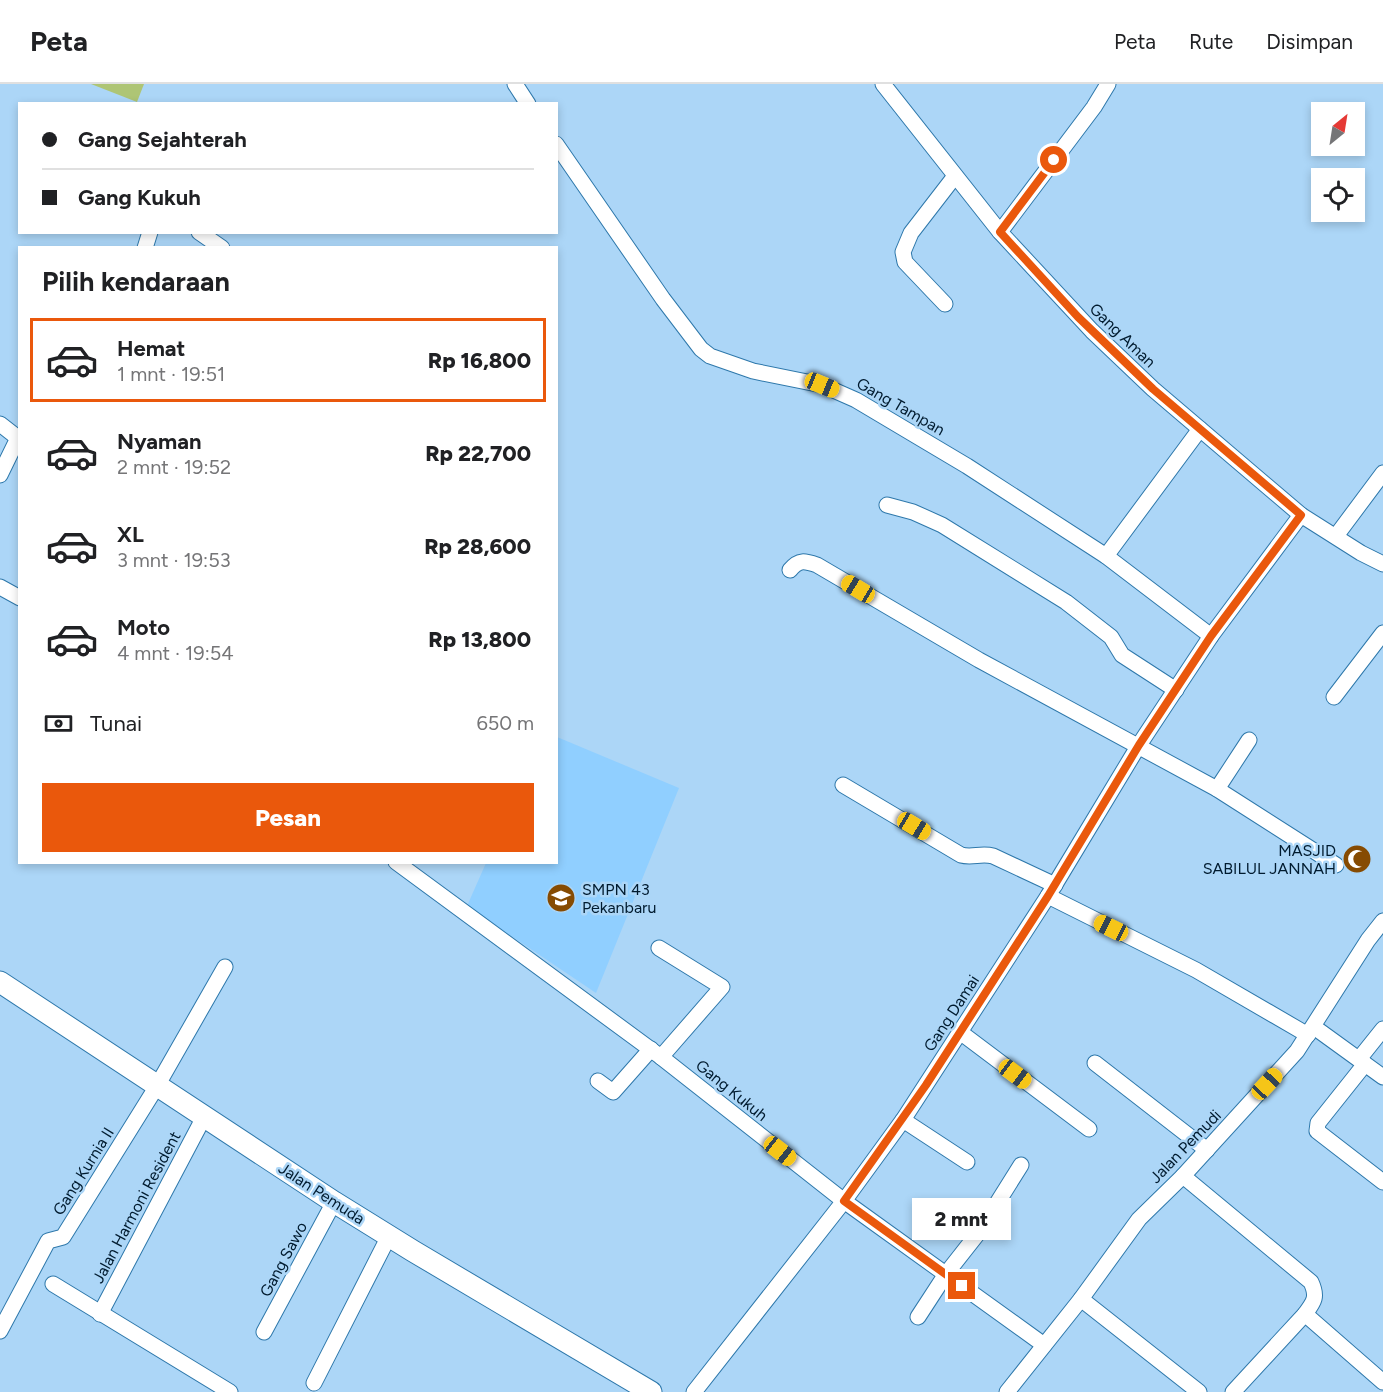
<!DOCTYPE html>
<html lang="id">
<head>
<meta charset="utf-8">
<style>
  body { margin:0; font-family:Figtree,sans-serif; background:#f6f6f6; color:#202124; height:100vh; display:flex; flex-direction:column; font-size:22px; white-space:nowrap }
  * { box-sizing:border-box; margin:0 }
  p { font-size:20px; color:#757577 }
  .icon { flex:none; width:33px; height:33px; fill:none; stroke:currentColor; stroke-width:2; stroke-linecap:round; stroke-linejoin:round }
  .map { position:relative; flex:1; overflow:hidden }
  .panel { position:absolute; left:18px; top:162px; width:540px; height:618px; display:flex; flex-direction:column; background:#fff; border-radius:0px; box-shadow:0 3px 9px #0003 }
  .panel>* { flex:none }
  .top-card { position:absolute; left:18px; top:18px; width:540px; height:132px; border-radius:0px; box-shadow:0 3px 9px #0003; display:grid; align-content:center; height:132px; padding:0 24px; background:#fff }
  .needle { width:39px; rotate:30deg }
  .buttons { position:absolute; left:1311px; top:18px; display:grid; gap:12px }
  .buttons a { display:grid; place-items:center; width:54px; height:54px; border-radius:0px; background:#fff; box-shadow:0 3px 9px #0003; font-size:30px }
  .end { position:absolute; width:27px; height:27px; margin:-14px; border:8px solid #ea580c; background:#fff; box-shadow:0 0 0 3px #fff }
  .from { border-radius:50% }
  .bubble { position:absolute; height:42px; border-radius:0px; background:#fff; box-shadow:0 3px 9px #0003; font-size:20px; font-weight:800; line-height:42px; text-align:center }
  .car { position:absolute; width:18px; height:36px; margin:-18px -9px; border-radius:8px; box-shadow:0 0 4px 2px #0007; background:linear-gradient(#f5c518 24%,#345 0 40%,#f5c518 0 76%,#345 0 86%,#f5c518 0) }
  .top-card b { display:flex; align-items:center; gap:21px; height:57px; font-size:22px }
  .top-card b+b { border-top:2px solid #e0e0e0 }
  .top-card i { width:15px; height:15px; background:#202124 }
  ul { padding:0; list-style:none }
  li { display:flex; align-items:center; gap:18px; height:84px; margin:0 12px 9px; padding:0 12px; border:3px solid transparent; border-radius:0px }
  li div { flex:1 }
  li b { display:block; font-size:22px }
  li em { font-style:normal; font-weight:800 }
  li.current { border-color:#ea580c }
  li>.icon { width:54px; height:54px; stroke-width:1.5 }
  h2 { padding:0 24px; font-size:27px; line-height:72px }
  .pay { display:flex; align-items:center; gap:15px; height:66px; padding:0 24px; font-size:22px }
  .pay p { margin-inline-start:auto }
  .action { display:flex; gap:12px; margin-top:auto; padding:12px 24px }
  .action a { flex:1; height:69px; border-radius:0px; background:#ea580c; color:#fff; font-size:24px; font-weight:800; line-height:69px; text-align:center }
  header { display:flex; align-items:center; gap:36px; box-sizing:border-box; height:84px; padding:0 30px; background:#fff; border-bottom:2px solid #e0e0e0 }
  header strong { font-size:28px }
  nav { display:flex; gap:33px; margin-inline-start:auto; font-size:21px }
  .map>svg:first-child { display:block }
  .built { fill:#90cfff }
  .green { fill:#aec575 }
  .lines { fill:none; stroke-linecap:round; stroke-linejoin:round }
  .minor-casing { stroke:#2e78ab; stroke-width:17 }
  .secondary-casing { stroke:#2e78ab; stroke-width:23 }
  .minor { stroke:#fff; stroke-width:15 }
  .secondary { stroke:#fff; stroke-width:21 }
  .route { stroke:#ea580c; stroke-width:8 }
  .labels { text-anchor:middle; stroke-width:5; stroke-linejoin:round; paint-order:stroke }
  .street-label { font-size:16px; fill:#001b2f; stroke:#acd6f7 }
  .poi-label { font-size:16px; fill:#001b2f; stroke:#acd6f7; text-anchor:end }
</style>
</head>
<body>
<header>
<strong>Peta</strong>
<nav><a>Peta</a><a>Rute</a><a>Disimpan</a></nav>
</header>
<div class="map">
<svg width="1383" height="1308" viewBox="0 0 1383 1308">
  <rect width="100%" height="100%" fill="#acd6f7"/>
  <!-- built -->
  <path class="built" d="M 557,653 L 679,704 L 596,909 L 467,822 L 486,779 L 556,778 Z"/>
  <!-- green -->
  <path class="green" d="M 91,0 L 144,0 L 137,18 Z"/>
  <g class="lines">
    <!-- minor casing -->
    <g class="minor-casing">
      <g id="minor">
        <path d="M 515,0 L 528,20"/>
        <path d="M 883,0 L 1000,148 L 1092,247 L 1153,305 L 1301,431 L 1361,469 L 1383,480"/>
        <path d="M 556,60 L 663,215 L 701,265 L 710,272 L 753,287 L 822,301 L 856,316 L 967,382 L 1106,472 L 1211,552"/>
        <path d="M 199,148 L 222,164"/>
        <path d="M 1000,148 L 1094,23 L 1108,0"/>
        <path d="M 145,164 L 150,148"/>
        <path d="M 945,220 L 905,178 L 903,168 L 911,149 L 955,92"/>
        <path d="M 0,340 L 18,354 L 0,391"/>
        <path d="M 887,421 L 913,428 L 942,441 L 1066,518 L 1111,553 L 1122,571 L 1176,606"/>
        <path d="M 1336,452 L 1383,389"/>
        <path d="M 1106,472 L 1200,345"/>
        <path d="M 790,486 C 799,475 805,477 817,481 L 979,576 L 1217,705 L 1336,781"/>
        <path d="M 0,503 L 20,514"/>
        <path d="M 1334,613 L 1383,549"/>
        <path d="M 843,701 L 961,771 C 972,774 981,769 993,772 L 1055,801"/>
        <path d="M 1217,705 L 1249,656"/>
        <path d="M 396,778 L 661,973 L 844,1117 L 1044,1261"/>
        <path d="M 1048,812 L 1196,886 L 1308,951"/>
        <path d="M 659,864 L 722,903 L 661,973"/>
        <path d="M 1314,943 L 1383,993"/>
        <path d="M 960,948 L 1089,1045"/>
        <path d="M 1359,975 L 1383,945"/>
        <path d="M 1095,979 L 1207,1066"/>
        <path d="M 1365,980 L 1318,1039 L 1317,1047 L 1383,1098"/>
        <path d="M 598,997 L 613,1008 L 651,965"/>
        <path d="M 903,1036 L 967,1078"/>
        <path d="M 1183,1092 L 1311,1198 C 1318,1213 1314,1218 1305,1230 L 1233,1308"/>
        <path d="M 53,1200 L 230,1308"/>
        <path d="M 1081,1215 L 1199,1308"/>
        <path d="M 100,1230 L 204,1033"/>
        <path d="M 1305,1230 L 1383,1298"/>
        <path d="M 918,1233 L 946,1190 L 979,1148 L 1021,1081"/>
        <path d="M 0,1247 L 48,1157 L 63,1153 L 157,1002 L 225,883"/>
        <path d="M 264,1248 L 334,1118"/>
        <path d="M 314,1299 L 389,1152"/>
        <path d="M 694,1308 L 844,1117 L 903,1036 L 1048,812 L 1139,661 L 1211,552 L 1301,431"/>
        <path d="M 1007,1308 L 1081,1215 L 1139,1135 L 1183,1092 L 1297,967 L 1368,856 L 1383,837"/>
      </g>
    </g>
    <!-- secondary casing -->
    <g class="secondary-casing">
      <path id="secondary" d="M 0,898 L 334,1118 L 413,1167 L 651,1308"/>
    </g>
    <!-- minor -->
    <use href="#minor" class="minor"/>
    <!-- secondary -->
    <use href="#secondary" class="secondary"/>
  </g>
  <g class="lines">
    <!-- route -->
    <path class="route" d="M 962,1202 L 844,1117 L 926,1001 L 1048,812 L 1139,661 L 1211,552 L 1301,431 L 1153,305 L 1078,233 L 1000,148 L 1054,76"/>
  </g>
  <!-- icons -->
  <defs>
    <g id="mosque-disc" transform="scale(1.5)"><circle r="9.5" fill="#864b02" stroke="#acd6f7"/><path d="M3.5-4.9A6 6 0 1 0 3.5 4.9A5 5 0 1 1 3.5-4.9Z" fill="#fff"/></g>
    <g id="school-disc" transform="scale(1.5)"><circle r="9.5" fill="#864b02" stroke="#acd6f7"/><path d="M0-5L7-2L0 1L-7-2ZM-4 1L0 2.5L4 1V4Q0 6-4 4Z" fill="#fff"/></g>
  </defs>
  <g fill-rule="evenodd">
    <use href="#mosque-disc" x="1357" y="775"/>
    <use href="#school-disc" x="561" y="814"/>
  </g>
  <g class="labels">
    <!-- street labels -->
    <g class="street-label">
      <text transform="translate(1123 251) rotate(44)" y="6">Gang Aman</text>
      <text transform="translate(901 322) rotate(30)" y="6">Gang Tampan</text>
      <text transform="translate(951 929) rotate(-57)" y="6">Gang Damai</text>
      <text transform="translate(732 1006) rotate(39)" y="6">Gang Kukuh</text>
      <text transform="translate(1185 1062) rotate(-46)" y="6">Jalan Pemudi</text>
      <text transform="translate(83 1087) rotate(-58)" y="6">Gang Kurnia II</text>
      <text transform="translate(322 1109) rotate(33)" y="6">Jalan Pemuda</text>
      <text transform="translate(136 1123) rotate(-62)" y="6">Jalan Harmoni Resident</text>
      <text transform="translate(283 1175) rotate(-62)" y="6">Gang Sawo</text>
    </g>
    <!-- poi labels -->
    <g class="poi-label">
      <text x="1336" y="772">MASJID<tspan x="1336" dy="18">SABILUL JANNAH</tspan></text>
      <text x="582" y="811" text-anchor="start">SMPN 43<tspan x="582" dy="18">Pekanbaru</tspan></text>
    </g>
  </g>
</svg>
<div class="buttons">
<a><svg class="needle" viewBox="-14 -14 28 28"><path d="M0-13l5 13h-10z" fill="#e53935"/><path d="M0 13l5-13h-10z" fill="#757577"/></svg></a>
<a><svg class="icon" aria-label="locate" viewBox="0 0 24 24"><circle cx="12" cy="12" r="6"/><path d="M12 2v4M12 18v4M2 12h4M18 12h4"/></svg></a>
</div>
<i class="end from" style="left:1054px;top:76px"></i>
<i class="end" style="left:962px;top:1202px"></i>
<div class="bubble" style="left:912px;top:1114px;width:99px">2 mnt</div>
<i class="car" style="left:822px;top:301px;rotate:112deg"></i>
<i class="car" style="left:858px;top:505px;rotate:301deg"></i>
<i class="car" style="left:914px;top:742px;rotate:121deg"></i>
<i class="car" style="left:1111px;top:844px;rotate:296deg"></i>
<i class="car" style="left:1015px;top:990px;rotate:127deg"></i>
<i class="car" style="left:1267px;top:1000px;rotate:43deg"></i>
<i class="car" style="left:780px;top:1067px;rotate:128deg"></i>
<div class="top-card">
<b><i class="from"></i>Gang Sejahterah</b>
<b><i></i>Gang Kukuh</b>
</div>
<section class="panel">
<h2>Pilih kendaraan</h2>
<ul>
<li class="current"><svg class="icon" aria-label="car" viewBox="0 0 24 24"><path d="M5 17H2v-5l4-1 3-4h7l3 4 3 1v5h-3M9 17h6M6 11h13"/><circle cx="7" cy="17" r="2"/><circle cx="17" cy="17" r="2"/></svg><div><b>Hemat</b><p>1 mnt · 19:51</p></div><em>Rp 16,800</em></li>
<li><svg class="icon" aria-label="car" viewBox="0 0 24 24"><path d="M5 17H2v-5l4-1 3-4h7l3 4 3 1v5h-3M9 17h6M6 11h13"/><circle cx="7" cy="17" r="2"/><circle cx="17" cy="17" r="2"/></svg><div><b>Nyaman</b><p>2 mnt · 19:52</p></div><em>Rp 22,700</em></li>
<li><svg class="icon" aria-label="car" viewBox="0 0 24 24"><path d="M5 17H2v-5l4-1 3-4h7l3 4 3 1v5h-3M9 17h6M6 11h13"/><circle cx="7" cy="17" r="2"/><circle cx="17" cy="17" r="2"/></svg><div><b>XL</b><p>3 mnt · 19:53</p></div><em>Rp 28,600</em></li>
<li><svg class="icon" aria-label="car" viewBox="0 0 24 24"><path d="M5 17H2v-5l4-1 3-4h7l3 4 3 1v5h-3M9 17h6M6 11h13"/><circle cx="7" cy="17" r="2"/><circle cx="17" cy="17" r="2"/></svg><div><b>Moto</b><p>4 mnt · 19:54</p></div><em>Rp 13,800</em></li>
</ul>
<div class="pay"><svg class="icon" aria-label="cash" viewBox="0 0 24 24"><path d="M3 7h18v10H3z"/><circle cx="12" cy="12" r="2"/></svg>Tunai<p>650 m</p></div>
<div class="action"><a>Pesan</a></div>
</section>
</div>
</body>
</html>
